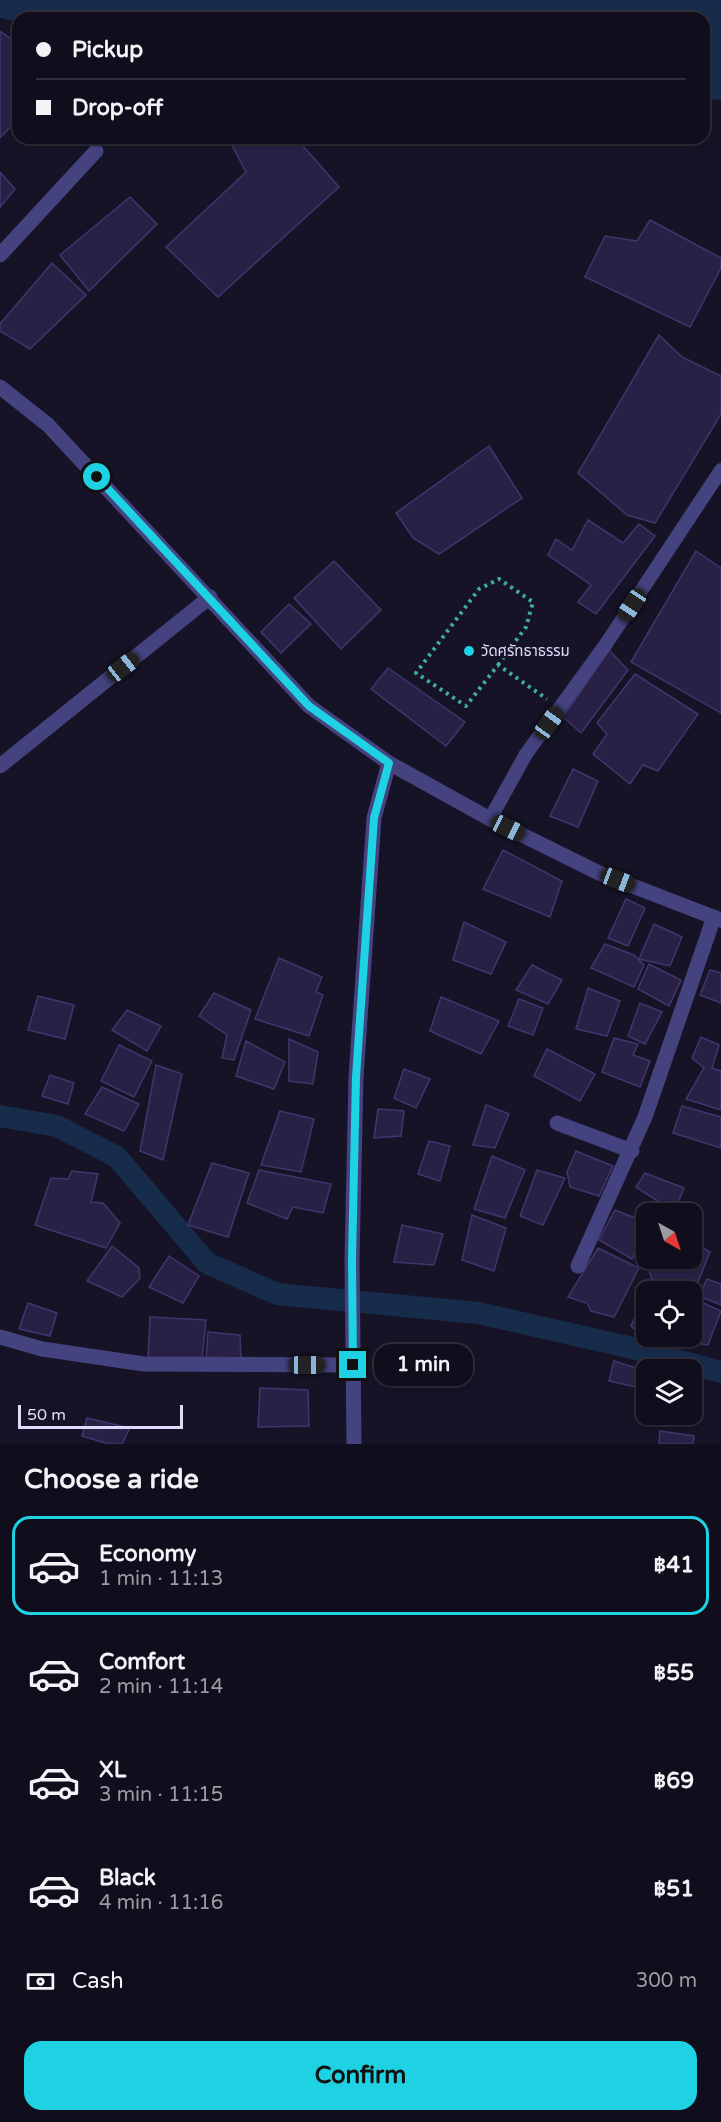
<!DOCTYPE html>
<html lang="en">
<head>
<meta charset="utf-8">
<style>
  body { margin:0; font-family:"Varela Round","Noto Sans Thai",sans-serif; background:#1e1c29; color:#f1f3f6; height:100vh; display:flex; flex-direction:column; font-size:22px; white-space:nowrap }
  * { box-sizing:border-box; margin:0 }
  p { font-size:20px; color:#9c9ca3 }
  .icon { flex:none; width:33px; height:33px; fill:none; stroke:currentColor; stroke-width:2; stroke-linecap:round; stroke-linejoin:round }
  .map { position:relative; height:1444px; overflow:hidden }
  .side { display:flex; flex-direction:column; background:#100e1c; flex:1 }
  .side>* { flex:none }
  .top-card { position:absolute; left:12px; top:12px; width:698px; height:132px; border-radius:18px; box-shadow:0 2px 4px #0004,0 0 0 2px #302e3b; display:grid; align-content:center; height:132px; padding:0 24px; background:#100e1c }
  .needle { width:39px; rotate:141deg }
  .buttons { position:absolute; left:636px; top:1203px; display:grid; gap:12px }
  .buttons a { display:grid; place-items:center; width:66px; height:66px; border-radius:12px; background:#100e1c; box-shadow:0 2px 4px #0004,0 0 0 2px #302e3b; font-size:30px }
  .scale { position:absolute; left:18px; bottom:15px; width:165px; box-sizing:border-box; padding-left:6px; border:3px solid #dfdcfb; border-top:0; font-size:16px; line-height:21px; white-space:nowrap; color:#dfdcfb; -webkit-text-stroke:4px #161326; paint-order:stroke }
  .end { position:absolute; width:27px; height:27px; margin:-14px; border:8px solid #1ed2e4; background:#111; box-shadow:0 0 0 3px #111 }
  .from { border-radius:50% }
  .bubble { position:absolute; height:42px; border-radius:18px; background:#100e1c; box-shadow:0 2px 4px #0004,0 0 0 2px #302e3b; font-size:20px; font-weight:800; line-height:42px; text-align:center }
  .car { position:absolute; width:18px; height:36px; margin:-18px -9px; border-radius:8px; box-shadow:0 0 4px 2px #0007; background:linear-gradient(#222 24%,#8ab4d8 0 40%,#222 0 76%,#8ab4d8 0 86%,#222 0) }
  .top-card b { display:flex; align-items:center; gap:21px; height:57px; font-size:22px }
  .top-card b+b { border-top:2px solid #302e3b }
  .top-card i { width:15px; height:15px; background:#f1f3f6 }
  ul { padding:0; list-style:none }
  li { display:flex; align-items:center; gap:18px; height:99px; margin:0 12px 9px; padding:0 12px; border:3px solid transparent; border-radius:18px }
  li div { flex:1 }
  li b { display:block; font-size:22px }
  li em { font-style:normal; font-weight:800 }
  li.on { border-color:#1ed2e4 }
  li>.icon { width:54px; height:54px; stroke-width:1.5 }
  h2 { padding:0 24px; font-size:27px; line-height:72px }
  .pay { display:flex; align-items:center; gap:15px; height:66px; padding:0 24px; font-size:22px }
  .pay p { margin-inline-start:auto }
  .button { display:flex; gap:12px; margin-top:auto; padding:12px 24px }
  .button a { flex:1; height:69px; border-radius:18px; background:#1ed2e4; color:#111; font-size:24px; font-weight:800; line-height:69px; text-align:center }
  .map>svg:first-child { display:block }
  .water { fill:#172c4b }
  .lines { fill:none; stroke-linecap:round; stroke-linejoin:round }
  .canal { stroke:#172c4b; stroke-width:22 }
  .building { fill:#282145; stroke:#40366e; stroke-width:1.5 }
  .path { stroke:#3faca4; stroke-width:4; stroke-dasharray:3 4.5; stroke-linecap:butt }
  .service { stroke:#45437f; stroke-width:14 }
  .minor { stroke:#45437f; stroke-width:15 }
  .tertiary { stroke:#45437f; stroke-width:15 }
  .route { stroke:#1ed2e4; stroke-width:8 }
  .poi-dot { fill:#1ed2e4; stroke:#161326; stroke-width:2 }
  .labels { text-anchor:middle; stroke-width:5; stroke-linejoin:round; paint-order:stroke }
  .poi-label { font-size:15px; fill:#dfdcfb; stroke:#161326; text-anchor:start }
</style>
</head>
<body>
<div class="map">
<svg width="721" height="1444" viewBox="0 0 721 1444">
  <rect width="100%" height="100%" fill="#161326"/>
  <!-- water -->
  <path class="water" d="M 0,0 L 721,0 L 721,100 L 704,99 L 704,18 L 18,18 L 18,22 L 0,18 Z"/>
  <g class="lines">
    <!-- canal -->
    <path class="canal" d="M 0,1116 L 57,1126 L 117,1157 L 207,1263 L 277,1294 L 478,1313 L 628,1347 L 721,1372"/>
  </g>
  <!-- building -->
  <g class="building">
    <path d="M 0,31 L 18,44 L 18,119 L 0,138 Z"/>
    <path d="M 233,138 L 296,138 L 339,187 L 218,297 L 166,247 L 246,172 L 229,140 Z"/>
    <path d="M 0,172 L 15,189 L 0,207 Z"/>
    <path d="M 130,197 L 157,224 L 89,291 L 60,255 Z"/>
    <path d="M 650,220 L 721,258 L 721,268 L 690,327 L 585,277 L 605,236 L 637,241 Z"/>
    <path d="M 52,263 L 86,295 L 30,349 L 0,331 L 0,324 Z"/>
    <path d="M 659,335 L 682,357 L 721,376 L 721,414 L 655,523 L 627,515 L 578,473 Z"/>
    <path d="M 489,446 L 522,498 L 439,554 L 413,538 L 396,513 Z"/>
    <path d="M 588,520 L 623,543 L 639,524 L 655,536 L 596,614 L 578,602 L 591,585 L 548,555 L 556,539 L 572,550 Z"/>
    <path d="M 696,551 L 721,568 L 721,713 L 631,662 Z"/>
    <path d="M 334,561 L 381,610 L 341,649 L 294,598 Z"/>
    <path d="M 289,604 L 311,624 L 281,653 L 261,632 Z"/>
    <path d="M 609,650 L 628,670 L 581,733 L 563,717 Z"/>
    <path d="M 388,668 L 465,722 L 446,746 L 371,689 Z"/>
    <path d="M 635,674 L 698,714 L 658,771 L 643,765 L 630,784 L 593,754 L 607,734 L 597,723 Z"/>
    <path d="M 573,769 L 598,781 L 578,827 L 550,816 Z"/>
    <path d="M 503,850 L 562,881 L 550,917 L 483,889 Z"/>
    <path d="M 626,899 L 645,908 L 628,946 L 608,938 Z"/>
    <path d="M 464,922 L 506,942 L 491,974 L 453,960 Z"/>
    <path d="M 654,924 L 682,937 L 670,966 L 639,959 Z"/>
    <path d="M 605,944 L 634,955 L 644,965 L 634,987 L 591,968 Z"/>
    <path d="M 279,958 L 322,977 L 316,992 L 323,995 L 309,1036 L 255,1019 Z"/>
    <path d="M 649,964 L 681,980 L 669,1006 L 638,989 Z"/>
    <path d="M 532,965 L 562,980 L 548,1004 L 516,990 Z"/>
    <path d="M 710,970 L 721,973 L 721,1003 L 700,995 Z"/>
    <path d="M 588,988 L 620,1001 L 607,1036 L 576,1029 Z"/>
    <path d="M 214,993 L 251,1010 L 234,1060 L 222,1058 L 227,1035 L 199,1016 Z"/>
    <path d="M 38,996 L 74,1005 L 65,1039 L 28,1030 Z"/>
    <path d="M 441,997 L 499,1021 L 481,1054 L 430,1031 Z"/>
    <path d="M 519,999 L 543,1008 L 533,1035 L 508,1026 Z"/>
    <path d="M 640,1003 L 662,1012 L 645,1044 L 628,1036 Z"/>
    <path d="M 127,1010 L 161,1026 L 147,1051 L 112,1030 Z"/>
    <path d="M 701,1037 L 719,1045 L 712,1068 L 721,1071 L 721,1110 L 686,1099 L 704,1068 L 692,1058 Z"/>
    <path d="M 614,1038 L 638,1044 L 633,1055 L 650,1061 L 640,1087 L 602,1072 Z"/>
    <path d="M 289,1039 L 318,1052 L 313,1084 L 289,1081 Z"/>
    <path d="M 246,1041 L 285,1062 L 274,1089 L 236,1076 Z"/>
    <path d="M 119,1045 L 152,1061 L 134,1097 L 101,1081 Z"/>
    <path d="M 547,1049 L 595,1074 L 580,1101 L 534,1076 Z"/>
    <path d="M 156,1065 L 182,1074 L 163,1160 L 140,1151 Z"/>
    <path d="M 404,1069 L 430,1079 L 416,1108 L 394,1098 Z"/>
    <path d="M 50,1075 L 74,1083 L 68,1104 L 42,1096 Z"/>
    <path d="M 102,1087 L 139,1104 L 124,1131 L 85,1114 Z"/>
    <path d="M 486,1105 L 509,1114 L 495,1148 L 473,1145 Z"/>
    <path d="M 682,1106 L 721,1117 L 721,1148 L 673,1133 Z"/>
    <path d="M 378,1109 L 404,1111 L 401,1136 L 374,1138 Z"/>
    <path d="M 280,1111 L 314,1119 L 301,1172 L 261,1165 Z"/>
    <path d="M 429,1141 L 450,1146 L 440,1181 L 418,1174 Z"/>
    <path d="M 576,1151 L 613,1166 L 599,1196 L 570,1187 L 567,1172 Z"/>
    <path d="M 492,1156 L 525,1170 L 505,1218 L 474,1209 Z"/>
    <path d="M 212,1163 L 249,1173 L 228,1237 L 188,1225 Z"/>
    <path d="M 259,1170 L 331,1184 L 323,1213 L 293,1207 L 287,1219 L 247,1203 Z"/>
    <path d="M 537,1170 L 565,1178 L 543,1225 L 520,1216 Z"/>
    <path d="M 72,1171 L 98,1174 L 91,1202 L 103,1203 L 120,1223 L 106,1248 L 35,1225 L 51,1178 L 68,1179 Z"/>
    <path d="M 645,1173 L 684,1188 L 674,1212 L 636,1187 Z"/>
    <path d="M 615,1210 L 646,1222 L 646,1255 L 635,1252 L 632,1259 L 599,1240 Z"/>
    <path d="M 472,1215 L 506,1228 L 494,1271 L 462,1260 Z"/>
    <path d="M 402,1225 L 443,1234 L 434,1265 L 394,1262 Z"/>
    <path d="M 692,1236 L 699,1238 L 700,1246 L 710,1252 L 694,1292 L 652,1279 L 645,1260 L 692,1258 Z"/>
    <path d="M 112,1246 L 139,1268 L 140,1278 L 122,1297 L 87,1281 Z"/>
    <path d="M 598,1248 L 639,1268 L 614,1317 L 591,1311 L 587,1303 L 568,1297 Z"/>
    <path d="M 169,1256 L 199,1276 L 183,1303 L 149,1287 Z"/>
    <path d="M 707,1279 L 721,1284 L 721,1305 L 699,1296 Z"/>
    <path d="M 650,1283 L 669,1292 L 646,1292 L 646,1336 L 669,1336 L 668,1339 L 645,1339 L 631,1326 Z"/>
    <path d="M 692,1298 L 721,1311 L 708,1345 L 675,1340 L 676,1336 L 692,1336 Z"/>
    <path d="M 28,1303 L 57,1313 L 50,1336 L 19,1329 Z"/>
    <path d="M 150,1317 L 206,1320 L 202,1360 L 148,1359 Z"/>
    <path d="M 208,1332 L 240,1335 L 241,1361 L 206,1360 Z"/>
    <path d="M 614,1361 L 646,1371 L 646,1407 L 638,1406 L 636,1387 L 609,1381 Z"/>
    <path d="M 260,1388 L 308,1390 L 309,1426 L 258,1427 Z"/>
    <path d="M 87,1418 L 130,1428 L 122,1444 L 109,1444 L 82,1436 Z"/>
    <path d="M 660,1431 L 694,1436 L 693,1444 L 659,1444 Z"/>
  </g>
  <g class="lines">
    <!-- path -->
    <path class="path" d="M 498,665 L 526,627 L 533,602 L 499,579 L 479,589 L 416,673 L 466,706 L 498,665 L 547,699"/>
    <!-- service -->
    <path class="service" d="M 490,819 L 526,754 L 606,644 L 721,470"/>
    <!-- minor -->
    <g class="minor">
      <path d="M 0,255 L 96,151"/>
      <path d="M 0,766 L 210,597"/>
      <path d="M 557,1123 L 632,1151"/>
      <path d="M 578,1266 L 645,1117 L 714,917"/>
      <path d="M 0,1337 L 42,1349 L 144,1364 L 353,1365"/>
      <path d="M 354,1444 L 352,1259 L 356,1077 L 374,818 L 389,763"/>
    </g>
    <!-- tertiary -->
    <path class="tertiary" d="M 0,387 L 48,425 L 309,706 L 389,763 L 490,819 L 599,873 L 721,920"/>
  </g>
  <g class="lines">
    <!-- route -->
    <path class="route" d="M 97,477 L 309,706 L 389,763 L 374,818 L 356,1077 L 352,1259 L 353,1365"/>
  </g>
  <!-- markers -->
  <circle class="poi-dot" cx="469" cy="651" r="6"/>
  <g class="labels">
    <!-- poi labels -->
    <g class="poi-label">
      <text x="481" y="656">วัดศรัทธาธรรม</text>
    </g>
  </g>
</svg>
<div class="buttons">
<a><svg class="needle" viewBox="-14 -14 28 28"><path d="M0-13l5 13h-10z" fill="#e53935"/><path d="M0 13l5-13h-10z" fill="#9c9ca3"/></svg></a>
<a><svg class="icon" aria-label="locate" viewBox="0 0 24 24"><circle cx="12" cy="12" r="6"/><path d="M12 2v4M12 18v4M2 12h4M18 12h4"/></svg></a>
<a><svg class="icon" aria-label="layers" viewBox="0 0 24 24"><path d="M12 4l9 5-9 5-9-5zM3 14l9 5 9-5"/></svg></a>
</div>
<div class="scale">50 m</div>
<i class="end from" style="left:97px;top:477px"></i>
<i class="end" style="left:353px;top:1365px"></i>
<div class="bubble" style="left:374px;top:1344px;width:99px">1 min</div>
<i class="car" style="left:632px;top:605px;rotate:214deg"></i>
<i class="car" style="left:123px;top:667px;rotate:52deg"></i>
<i class="car" style="left:549px;top:723px;rotate:36deg"></i>
<i class="car" style="left:508px;top:828px;rotate:116deg"></i>
<i class="car" style="left:618px;top:880px;rotate:111deg"></i>
<i class="car" style="left:307px;top:1365px;rotate:90deg"></i>
<div class="top-card">
<b><i class="from"></i>Pickup</b>
<b><i></i>Drop-off</b>
</div>
</div>
<section class="side">
<h2>Choose a ride</h2>
<ul>
<li class="on"><svg class="icon" aria-label="car" viewBox="0 0 24 24"><path d="M5 17H2v-5l4-1 3-4h7l3 4 3 1v5h-3M9 17h6M6 11h13"/><circle cx="7" cy="17" r="2"/><circle cx="17" cy="17" r="2"/></svg><div><b>Economy</b><p>1 min · 11:13</p></div><em>฿41</em></li>
<li><svg class="icon" aria-label="car" viewBox="0 0 24 24"><path d="M5 17H2v-5l4-1 3-4h7l3 4 3 1v5h-3M9 17h6M6 11h13"/><circle cx="7" cy="17" r="2"/><circle cx="17" cy="17" r="2"/></svg><div><b>Comfort</b><p>2 min · 11:14</p></div><em>฿55</em></li>
<li><svg class="icon" aria-label="car" viewBox="0 0 24 24"><path d="M5 17H2v-5l4-1 3-4h7l3 4 3 1v5h-3M9 17h6M6 11h13"/><circle cx="7" cy="17" r="2"/><circle cx="17" cy="17" r="2"/></svg><div><b>XL</b><p>3 min · 11:15</p></div><em>฿69</em></li>
<li><svg class="icon" aria-label="car" viewBox="0 0 24 24"><path d="M5 17H2v-5l4-1 3-4h7l3 4 3 1v5h-3M9 17h6M6 11h13"/><circle cx="7" cy="17" r="2"/><circle cx="17" cy="17" r="2"/></svg><div><b>Black</b><p>4 min · 11:16</p></div><em>฿51</em></li>
</ul>
<div class="pay"><svg class="icon" aria-label="cash" viewBox="0 0 24 24"><path d="M3 7h18v10H3z"/><circle cx="12" cy="12" r="2"/></svg>Cash<p>300 m</p></div>
<div class="button"><a>Confirm</a></div>
</section>
</body>
</html>
